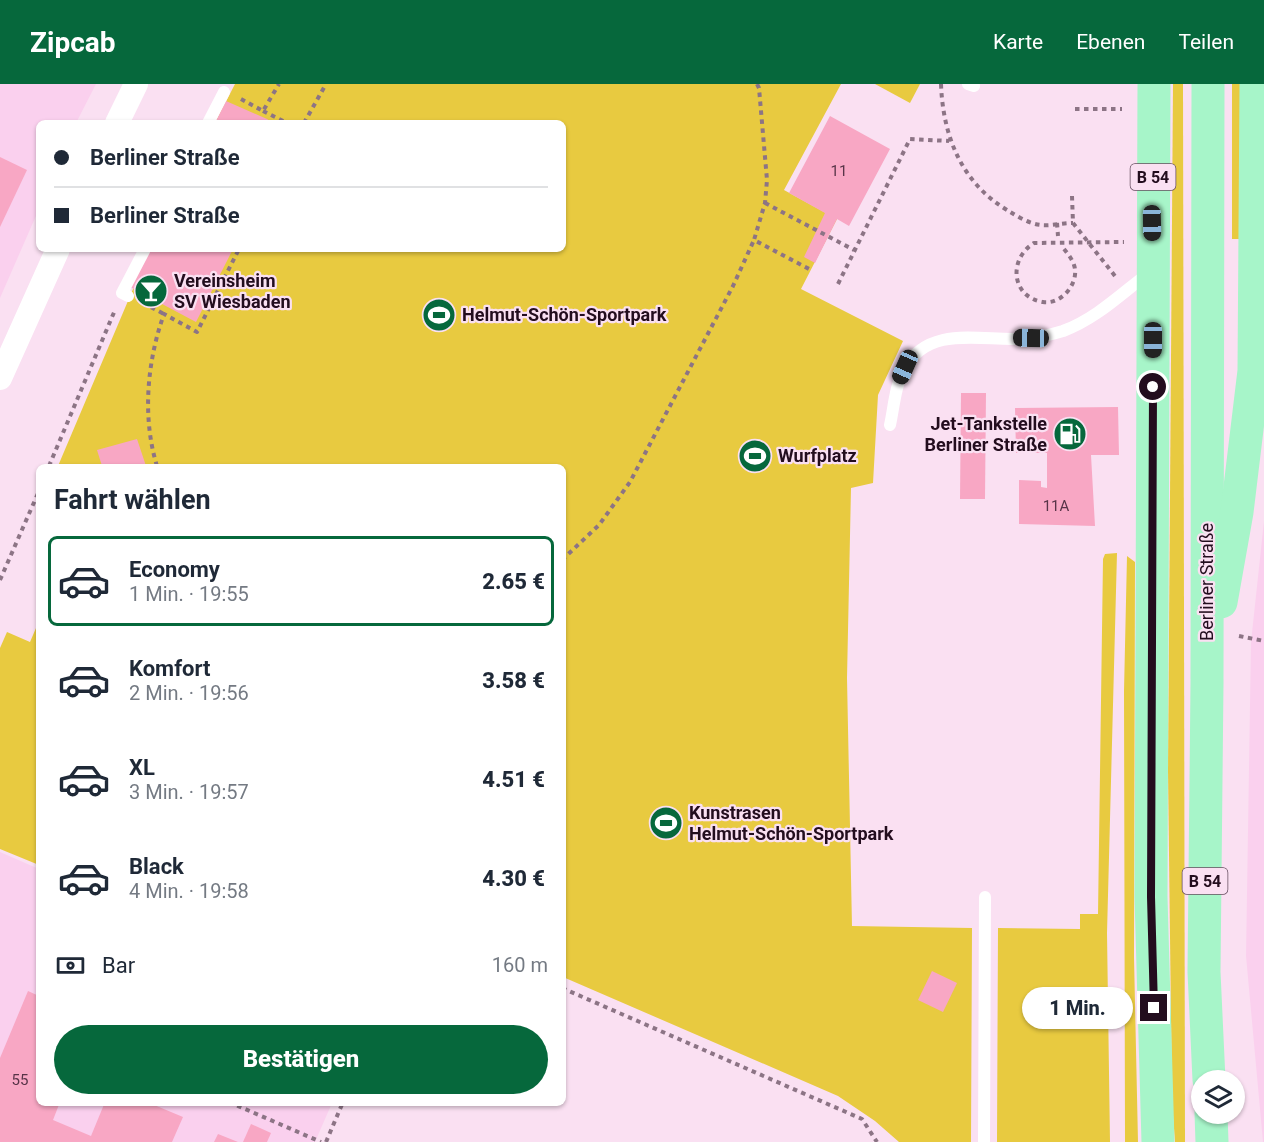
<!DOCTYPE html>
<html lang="de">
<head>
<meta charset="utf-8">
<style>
  body { margin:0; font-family:Roboto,sans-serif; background:#f6f6f7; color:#1f2937; height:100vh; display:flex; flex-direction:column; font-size:22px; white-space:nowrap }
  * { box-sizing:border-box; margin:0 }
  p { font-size:20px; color:#747a83 }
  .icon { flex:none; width:33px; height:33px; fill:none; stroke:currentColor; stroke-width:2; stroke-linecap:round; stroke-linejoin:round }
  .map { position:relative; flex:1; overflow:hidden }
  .details { position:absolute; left:36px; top:380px; width:530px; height:642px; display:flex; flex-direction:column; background:#fff; border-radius:9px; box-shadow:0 2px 4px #0004 }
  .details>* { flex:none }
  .top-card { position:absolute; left:36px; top:36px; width:530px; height:132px; border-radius:9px; box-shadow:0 2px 4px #0004; display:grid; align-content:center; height:132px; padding:0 18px; background:#fff }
  .tools { position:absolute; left:1191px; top:986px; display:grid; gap:12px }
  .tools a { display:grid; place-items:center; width:54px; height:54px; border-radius:50%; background:#fff; box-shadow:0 2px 4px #0004; font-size:30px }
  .end { position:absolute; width:27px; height:27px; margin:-14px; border:8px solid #230d1e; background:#fff; box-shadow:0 0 0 3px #fff }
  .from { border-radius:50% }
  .bubble { position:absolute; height:42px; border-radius:21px; background:#fff; box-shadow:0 2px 4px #0004; font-size:20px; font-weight:800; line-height:42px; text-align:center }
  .car { position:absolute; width:18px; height:36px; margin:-18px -9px; border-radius:8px; box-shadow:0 0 4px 2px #0007; background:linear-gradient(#222 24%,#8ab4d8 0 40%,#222 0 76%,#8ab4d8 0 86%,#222 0) }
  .top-card b { display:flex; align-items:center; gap:21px; height:57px; font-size:22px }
  .top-card b+b { border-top:2px solid #e0e1e3 }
  .top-card i { width:15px; height:15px; background:#1f2937 }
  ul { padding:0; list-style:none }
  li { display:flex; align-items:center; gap:18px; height:90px; margin:0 12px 9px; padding:0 6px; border:3px solid transparent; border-radius:9px }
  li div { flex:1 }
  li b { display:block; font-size:22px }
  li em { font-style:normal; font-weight:800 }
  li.current { border-color:#06683c }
  li>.icon { width:54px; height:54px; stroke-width:1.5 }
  h2 { padding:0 18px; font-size:27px; line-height:72px }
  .pay { display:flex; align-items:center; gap:15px; height:66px; padding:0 18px; font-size:22px }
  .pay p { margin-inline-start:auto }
  .primary-button { display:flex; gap:12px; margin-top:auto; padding:12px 18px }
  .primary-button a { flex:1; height:69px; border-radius:36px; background:#06683c; color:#fff; font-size:24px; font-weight:800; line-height:69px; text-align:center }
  header { display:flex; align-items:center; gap:36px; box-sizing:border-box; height:84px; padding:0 30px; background:#06683c; color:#fff }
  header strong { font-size:28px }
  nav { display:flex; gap:33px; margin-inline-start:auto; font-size:21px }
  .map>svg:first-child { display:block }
  .built { fill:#fad0ee }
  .green { fill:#e8ca40 }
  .building { fill:#f8a7c4 }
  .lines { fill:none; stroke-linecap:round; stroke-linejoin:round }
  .path { stroke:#8c7485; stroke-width:4; stroke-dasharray:4.5 4.5; stroke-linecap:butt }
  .service { stroke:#fff; stroke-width:12 }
  .minor { stroke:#fff; stroke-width:24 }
  .primary { stroke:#a7f5c9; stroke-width:33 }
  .route { stroke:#230d1e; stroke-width:8 }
  .labels { text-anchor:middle; stroke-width:4.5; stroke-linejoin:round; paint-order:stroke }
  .number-label { font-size:15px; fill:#583448 }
  .shield { fill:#fae0f2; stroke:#644c5e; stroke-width:1.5 }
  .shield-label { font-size:16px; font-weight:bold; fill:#230d1e }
  .poi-label { font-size:18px; font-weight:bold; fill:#230d1e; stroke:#fae0f2; text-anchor:start }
  .street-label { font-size:18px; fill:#230d1e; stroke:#fae0f2 }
</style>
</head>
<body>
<header>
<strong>Zipcab</strong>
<nav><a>Karte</a><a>Ebenen</a><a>Teilen</a></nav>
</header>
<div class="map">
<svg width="1264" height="1058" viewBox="0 0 1264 1058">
  <rect width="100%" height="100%" fill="#fae0f2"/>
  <!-- built -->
  <g class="built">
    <path d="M 0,0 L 96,0 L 76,39 L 39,39 L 39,125 L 0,214 Z"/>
    <path d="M 1264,437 L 1264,1058 L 1263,1058 L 1246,872 L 1251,558 Z"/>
    <path d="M 0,768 L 39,785 L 39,1018 L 332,1019 L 315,1058 L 0,1058 Z"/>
  </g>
  <!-- green -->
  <g class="green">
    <path d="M 235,0 L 841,0 L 784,106 L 837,135 L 801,205 L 903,257 L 878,311 L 873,399 L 851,404 L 847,594 L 852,842 L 972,844 L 971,1058 L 899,1058 L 875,1037 L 838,1012 L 563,893 L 562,382 L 58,382 L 150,165 L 562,165 L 562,39 L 215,39 Z"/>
    <path d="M 875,0 L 920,0 L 910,19 Z"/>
    <path d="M 1173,0 L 1183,0 L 1185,1058 L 1175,1058 L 1172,1018 L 1168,687 Z"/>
    <rect x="1232" y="0" width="10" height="155"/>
    <path d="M 1117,469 L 1107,849 L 1110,1058 L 997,1058 L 998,844 L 1080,845 L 1080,830 L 1098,830 L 1103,475 L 1105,470 Z"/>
    <path d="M 1127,472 L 1135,478 L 1134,873 L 1138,1058 L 1125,1058 L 1124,607 Z"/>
    <path d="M 39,537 L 39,781 L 0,765 L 0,564 L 7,548 L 30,558 Z"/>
  </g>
  <!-- building -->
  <g class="building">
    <path d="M 226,17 L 267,35 L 273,39 L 215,39 Z"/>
    <path d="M 830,32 L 890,65 L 849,142 L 837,135 L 815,179 L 804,173 L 825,129 L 789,109 Z"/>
    <path d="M 0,73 L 27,86 L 0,143 Z"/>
    <path d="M 150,165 L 233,165 L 196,238 L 130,203 Z"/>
    <path d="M 961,309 L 986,309 L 985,415 L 960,415 Z"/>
    <path d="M 1118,323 L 1119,371 L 1091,371 L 1095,442 L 1019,440 L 1019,396 L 1041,397 L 1041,403 L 1047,404 L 1047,369 L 1016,369 L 1015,324 Z"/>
    <path d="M 137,355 L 146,382 L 102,382 L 97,366 Z"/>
    <path d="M 932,887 L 957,899 L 943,928 L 918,916 Z"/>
    <path d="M 28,907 L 39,912 L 39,1018 L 60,1018 L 53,1036 L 91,1052 L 105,1018 L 147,1018 L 183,1033 L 172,1058 L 0,1058 L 0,974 Z"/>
    <path d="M 251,1040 L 271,1049 L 267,1058 L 243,1058 Z"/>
    <path d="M 218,1050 L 238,1058 L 214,1058 Z"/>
  </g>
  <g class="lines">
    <!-- path -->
    <g class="path">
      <path d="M 757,0 L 759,4 L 767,96 L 765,119 L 754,156 L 811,186"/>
      <path d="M 941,0 C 943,52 961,98 1007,126 C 1017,132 1029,140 1041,141 C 1051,142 1063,139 1073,139"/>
      <path d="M 241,15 L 263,27 L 279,0"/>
      <path d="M 1075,25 L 1122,25"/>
      <path d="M 263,27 L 287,39"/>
      <path d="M 304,39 L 326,0"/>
      <path d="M 1072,112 L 1073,139 L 1115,192"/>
      <path d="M 765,119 L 854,166"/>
      <path d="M 1057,139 L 1058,152"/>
      <path d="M 1064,165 C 1068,170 1072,175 1074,181 C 1080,198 1062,221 1043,218 C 1011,213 1008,175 1034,159 L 1124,158"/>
      <path d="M 838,200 L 910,55 L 949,57"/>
      <path d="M 143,219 L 164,230"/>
      <path d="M 49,382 L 115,226"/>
      <path d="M 157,382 C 142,334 147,277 164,230 L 197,248 L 239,165"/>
      <path d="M 562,476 L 599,441 L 630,398 L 733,202 L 754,156"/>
      <path d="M 0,496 L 39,407"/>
      <path d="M 1239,552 L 1264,557"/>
      <path d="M 562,904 L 862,1035 L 877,1058"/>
      <path d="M 229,1018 L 321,1058"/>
      <path d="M 326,1058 L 343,1018"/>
    </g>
    <!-- service -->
    <g class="service">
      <path d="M 968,0 L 974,2"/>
      <path d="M 208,39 L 224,8"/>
      <path d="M 128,212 L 122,209 L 145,165"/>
      <path d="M 890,341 C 894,323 895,301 905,284 C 931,237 990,260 1031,254 C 1041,253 1053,250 1063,247 C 1096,235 1122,209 1150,188"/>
      <path d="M 984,1058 L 985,813"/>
    </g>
    <!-- minor -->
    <g class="minor">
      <path d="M 117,39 L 136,0"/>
      <path d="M 0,294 L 58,165"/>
    </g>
    <!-- primary -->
    <g class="primary">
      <path d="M 1154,0 L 1151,813 L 1158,1058"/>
      <path d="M 1208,0 L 1207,599 L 1204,888 L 1209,996"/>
      <path d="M 1221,518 L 1237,428 L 1254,287 L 1256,0"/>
      <path d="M 1211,1029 L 1212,1058"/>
    </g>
  </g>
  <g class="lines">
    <!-- route -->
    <path class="route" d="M 1153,303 L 1151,813 L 1154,924"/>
  </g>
  <!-- icons -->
  <defs>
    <g id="bar-disc" transform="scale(1.725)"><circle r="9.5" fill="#06683c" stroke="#fae0f2"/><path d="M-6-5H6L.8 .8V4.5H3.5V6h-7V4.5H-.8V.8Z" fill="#fff"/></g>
    <g id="stadium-disc" transform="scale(1.725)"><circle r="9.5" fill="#06683c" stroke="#fae0f2"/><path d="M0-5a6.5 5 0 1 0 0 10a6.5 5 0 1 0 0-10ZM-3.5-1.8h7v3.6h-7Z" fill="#fff"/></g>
    <g id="fuel-disc" transform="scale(1.725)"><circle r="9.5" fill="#06683c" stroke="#fae0f2"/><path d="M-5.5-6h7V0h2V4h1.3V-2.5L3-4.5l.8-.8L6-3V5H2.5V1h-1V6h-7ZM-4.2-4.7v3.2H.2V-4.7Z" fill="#fff"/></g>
  </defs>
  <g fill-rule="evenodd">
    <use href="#bar-disc" x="151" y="207"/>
    <use href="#stadium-disc" x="439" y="231"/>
    <use href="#fuel-disc" x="1070" y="350"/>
    <use href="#stadium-disc" x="755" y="372"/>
    <use href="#stadium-disc" x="666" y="739"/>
  </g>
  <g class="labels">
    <!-- number labels -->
    <g class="number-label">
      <text x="839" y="92">11</text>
      <text x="1056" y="427">11A</text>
      <text x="20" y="1001">55</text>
    </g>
    <!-- shield labels -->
    <g class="shield">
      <rect x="1130.5" y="80" width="45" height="26" rx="4.5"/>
      <rect x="1182.5" y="784" width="45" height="26" rx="4.5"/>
    </g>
    <g class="shield-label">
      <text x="1153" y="99">B 54</text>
      <text x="1205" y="803">B 54</text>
    </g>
    <!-- poi labels -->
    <g class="poi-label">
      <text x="174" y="203">Vereinsheim<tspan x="174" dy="21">SV Wiesbaden</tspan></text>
      <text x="462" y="237">Helmut-Schön-Sportpark</text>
      <text x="1047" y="346" text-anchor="end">Jet-Tankstelle<tspan x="1047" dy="21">Berliner Straße</tspan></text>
      <text x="778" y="378">Wurfplatz</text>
      <text x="689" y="735">Kunstrasen<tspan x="689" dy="21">Helmut-Schön-Sportpark</tspan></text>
    </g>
    <!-- street labels -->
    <g class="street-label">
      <text transform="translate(1207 498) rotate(-90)" y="6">Berliner Straße</text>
    </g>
  </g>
</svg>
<div class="tools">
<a><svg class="icon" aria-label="layers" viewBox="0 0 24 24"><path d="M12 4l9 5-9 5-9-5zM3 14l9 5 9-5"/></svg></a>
</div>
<i class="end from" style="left:1153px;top:303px"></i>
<i class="end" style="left:1154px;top:924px"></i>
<div class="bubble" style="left:1022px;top:903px;width:111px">1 Min.</div>
<i class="car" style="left:1152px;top:139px;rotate:179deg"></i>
<i class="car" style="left:1031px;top:254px;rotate:271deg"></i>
<i class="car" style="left:1153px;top:256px;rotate:180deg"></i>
<i class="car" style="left:905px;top:283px;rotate:204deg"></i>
<div class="top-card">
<b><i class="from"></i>Berliner Straße</b>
<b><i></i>Berliner Straße</b>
</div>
<section class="details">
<h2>Fahrt wählen</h2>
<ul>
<li class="current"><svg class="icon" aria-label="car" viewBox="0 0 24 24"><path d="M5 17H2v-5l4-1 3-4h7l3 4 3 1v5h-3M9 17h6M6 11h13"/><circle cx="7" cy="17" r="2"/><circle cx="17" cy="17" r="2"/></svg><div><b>Economy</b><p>1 Min. · 19:55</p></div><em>2.65 €</em></li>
<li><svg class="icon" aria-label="car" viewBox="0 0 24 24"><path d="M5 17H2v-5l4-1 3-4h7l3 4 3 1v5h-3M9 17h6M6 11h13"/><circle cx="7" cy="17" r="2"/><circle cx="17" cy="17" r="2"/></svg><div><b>Komfort</b><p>2 Min. · 19:56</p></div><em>3.58 €</em></li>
<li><svg class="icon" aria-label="car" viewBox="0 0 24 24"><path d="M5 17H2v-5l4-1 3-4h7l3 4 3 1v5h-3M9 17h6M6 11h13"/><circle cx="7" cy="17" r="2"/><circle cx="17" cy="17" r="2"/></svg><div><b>XL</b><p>3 Min. · 19:57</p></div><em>4.51 €</em></li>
<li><svg class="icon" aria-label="car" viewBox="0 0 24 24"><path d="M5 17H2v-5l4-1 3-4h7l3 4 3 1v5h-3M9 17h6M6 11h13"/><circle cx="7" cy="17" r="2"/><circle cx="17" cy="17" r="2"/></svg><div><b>Black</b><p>4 Min. · 19:58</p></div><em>4.30 €</em></li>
</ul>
<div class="pay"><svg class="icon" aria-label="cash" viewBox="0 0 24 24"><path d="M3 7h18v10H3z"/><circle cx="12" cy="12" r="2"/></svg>Bar<p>160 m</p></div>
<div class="primary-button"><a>Bestätigen</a></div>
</section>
</div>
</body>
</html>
